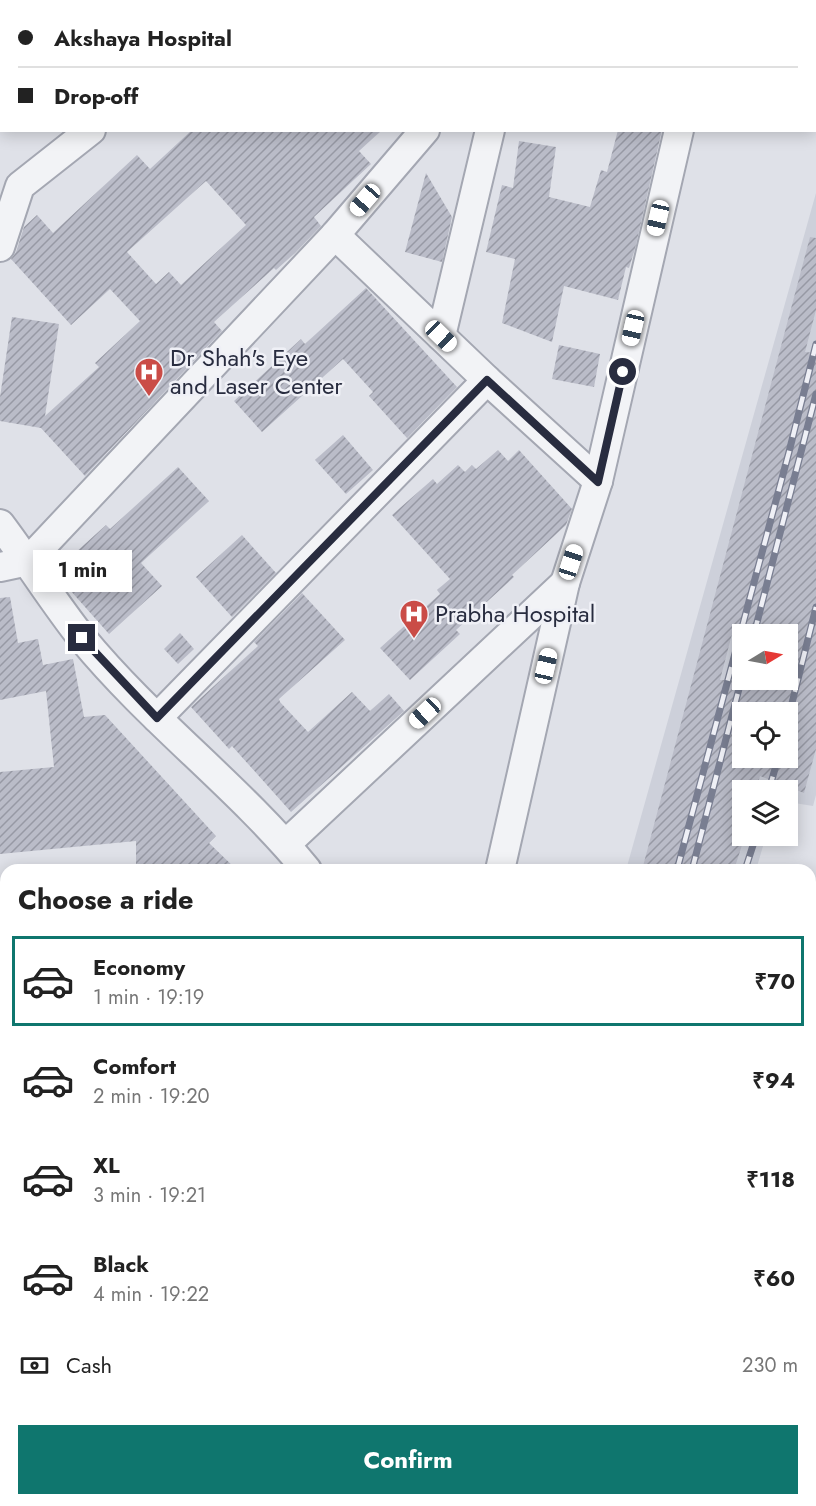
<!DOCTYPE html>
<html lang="en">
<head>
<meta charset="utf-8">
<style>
  body { margin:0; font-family:Jost,sans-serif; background:#f2f2f2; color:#222; height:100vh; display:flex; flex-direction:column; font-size:22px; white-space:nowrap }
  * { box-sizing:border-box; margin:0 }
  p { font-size:20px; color:#767676 }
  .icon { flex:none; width:33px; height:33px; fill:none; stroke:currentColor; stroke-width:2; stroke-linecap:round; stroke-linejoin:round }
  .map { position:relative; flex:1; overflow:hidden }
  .drawer { position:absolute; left:0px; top:864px; width:816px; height:642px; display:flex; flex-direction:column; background:#fff; border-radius:18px 18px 0 0; box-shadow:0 3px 15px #0003 }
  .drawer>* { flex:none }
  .top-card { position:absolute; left:0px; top:0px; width:816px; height:132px; box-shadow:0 3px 15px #0003; display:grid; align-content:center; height:132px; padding:0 18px; background:#fff }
  .needle { width:39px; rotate:80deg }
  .controls { position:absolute; left:732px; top:624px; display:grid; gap:12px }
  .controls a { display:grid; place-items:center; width:66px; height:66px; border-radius:0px; background:#fff; box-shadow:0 3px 15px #0003; font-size:30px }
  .end { position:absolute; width:27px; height:27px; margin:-14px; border:8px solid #282c3f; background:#fff; box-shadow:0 0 0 3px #fff }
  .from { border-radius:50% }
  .bubble { position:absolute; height:42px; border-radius:0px; background:#fff; box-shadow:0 3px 15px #0003; font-size:20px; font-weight:700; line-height:42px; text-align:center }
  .car { position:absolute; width:18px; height:36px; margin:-18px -9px; border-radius:8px; box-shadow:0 0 4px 2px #0007; background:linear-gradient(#fff 24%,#345 0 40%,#fff 0 76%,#345 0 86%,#fff 0) }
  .top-card b { display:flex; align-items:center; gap:21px; height:57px; font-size:22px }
  .top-card b+b { border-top:2px solid #e0e0e0 }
  .top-card i { width:15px; height:15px; background:#222 }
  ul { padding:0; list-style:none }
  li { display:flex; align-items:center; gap:18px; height:90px; margin:0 12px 9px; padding:0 6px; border:3px solid transparent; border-radius:0px }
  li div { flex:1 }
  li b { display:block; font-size:22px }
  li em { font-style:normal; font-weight:700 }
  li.on { border-color:#0f766e }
  li>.icon { width:54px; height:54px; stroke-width:1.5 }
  h2 { padding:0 18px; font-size:27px; line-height:72px }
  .pay { display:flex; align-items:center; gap:15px; height:66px; padding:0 18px; font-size:22px }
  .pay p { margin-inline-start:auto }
  .cta { display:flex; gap:12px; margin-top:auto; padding:12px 18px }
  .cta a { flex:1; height:69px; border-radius:0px; background:#0f766e; color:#fff; font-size:24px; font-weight:700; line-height:69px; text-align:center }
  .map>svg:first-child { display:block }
  .built { fill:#cdd0da; fill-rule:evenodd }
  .building { fill:url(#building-hatch); fill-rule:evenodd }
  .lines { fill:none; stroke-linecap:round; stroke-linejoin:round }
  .minor-casing { stroke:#a4a7b2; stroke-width:32 }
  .minor { stroke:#f2f3f6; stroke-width:28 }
  .rail-casing { stroke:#797e91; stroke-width:7 }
  .rail { stroke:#eff0f6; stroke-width:4.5; stroke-dasharray:14; stroke-linecap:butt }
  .route { stroke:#282c3f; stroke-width:8 }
  .labels { text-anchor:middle; stroke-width:5; stroke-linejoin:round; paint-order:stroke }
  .poi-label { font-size:24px; fill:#282c3f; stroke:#eff0f6; text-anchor:start }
</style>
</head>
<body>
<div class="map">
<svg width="816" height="1506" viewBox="0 0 816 1506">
  <defs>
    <pattern id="building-hatch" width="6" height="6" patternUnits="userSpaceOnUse" patternTransform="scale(1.5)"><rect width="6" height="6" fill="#babcc8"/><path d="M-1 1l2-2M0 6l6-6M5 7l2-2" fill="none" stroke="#9799a4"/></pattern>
  </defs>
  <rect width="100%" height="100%" fill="#dfe1e8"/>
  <!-- built -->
  <path class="built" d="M 816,193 L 816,795 L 813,806 L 788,802 L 788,790 L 742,790 L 742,836 L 766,836 L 756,870 L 626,870 ZM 742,634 L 788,634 L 788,680 L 742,680 ZM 742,712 L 788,712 L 788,758 L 742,758 Z"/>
  <!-- building -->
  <g class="building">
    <path d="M 192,130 L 382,130 L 359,151 L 371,164 L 314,217 L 321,226 L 295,253 L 276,270 L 274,268 L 214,322 L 222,331 L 85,476 L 41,428 L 0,421 L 0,397 L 12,317 L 59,324 L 45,416 L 99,367 L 95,363 L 140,321 L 110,289 L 71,325 L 11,259 L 16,252 L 24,227 L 37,215 L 53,233 L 137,155 L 150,169 ZM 206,181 L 246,225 L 181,285 L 169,272 L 156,284 L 127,252 Z"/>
    <path d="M 618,130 L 662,130 L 635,249 L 629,268 L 626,267 L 618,300 L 564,286 L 552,342 L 502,323 L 515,259 L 486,252 L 502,185 L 513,188 L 519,141 L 556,147 L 549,197 L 590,207 L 601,170 L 607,172 Z"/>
    <path d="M 426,173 L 452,217 L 442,262 L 405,252 Z"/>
    <path d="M 810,237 L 816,238 L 816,310 L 805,352 L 816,353 L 816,749 L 804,793 L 760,776 L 756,790 L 742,790 L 742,845 L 734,870 L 642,870 ZM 732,634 L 788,634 L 788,680 L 720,680 ZM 742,712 L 788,712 L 788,758 L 742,758 Z"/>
    <path d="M 366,288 L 457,387 L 407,438 L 369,396 L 373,392 L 343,359 L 262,432 L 234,401 L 301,339 L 305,344 Z"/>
    <path d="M 559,345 L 600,354 L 594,387 L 552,379 Z"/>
    <path d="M 343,435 L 373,470 L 346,494 L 315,460 Z"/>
    <path d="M 498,450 L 508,461 L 519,450 L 572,509 L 566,525 L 512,575 L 514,577 L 456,630 L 460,634 L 410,680 L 380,648 L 440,594 L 437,590 L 450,579 L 392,515 L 433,479 L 437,484 L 458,465 L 465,472 L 472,465 L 476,469 Z"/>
    <path d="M 178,467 L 209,501 L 141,563 L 162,586 L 109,634 L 54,572 L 106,525 L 110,529 Z"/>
    <path d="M 242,535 L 276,573 L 232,617 L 196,577 Z"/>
    <path d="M 302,593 L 345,640 L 279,699 L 280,702 L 308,732 L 352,692 L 370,711 L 389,694 L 404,711 L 291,812 L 232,746 L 229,749 L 191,707 L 258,646 L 254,642 Z"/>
    <path d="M 10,597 L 18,643 L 38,639 L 43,665 L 73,659 L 84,717 L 105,715 L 216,836 L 209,843 L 237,870 L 136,870 L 136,841 L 0,854 L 0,772 L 54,767 L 46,691 L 0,700 L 0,598 Z"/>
    <path d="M 180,633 L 194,649 L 178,664 L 164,649 Z"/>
  </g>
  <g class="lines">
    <!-- minor casing -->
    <g class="minor-casing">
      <g id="minor">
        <path d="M 245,2 L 246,0"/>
        <path d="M 543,2 L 545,0"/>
        <path d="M 709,2 L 709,0"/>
        <path d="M 335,235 L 487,380 L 598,481"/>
        <path d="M 0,247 L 20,186 L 91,130"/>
        <path d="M 441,336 L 490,130"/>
        <path d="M 0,524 C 28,561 54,603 82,638 C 151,722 239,787 307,870"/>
        <path d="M 0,567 L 28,561 L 335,235 L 425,130"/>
        <path d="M 157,718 L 487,380"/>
        <path d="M 286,844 L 565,583"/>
        <path d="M 500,870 L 565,583 L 598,481 L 679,130"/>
        <path d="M 816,905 L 816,925"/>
        <path d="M 0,986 L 6,986"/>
        <path d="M 810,1020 L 816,999"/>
        <path d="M 810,1108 L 816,1109"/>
        <path d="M 810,1151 L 816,1152"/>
        <path d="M 258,1500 L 278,1506"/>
        <path d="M 810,1500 L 816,1502"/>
        <path d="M 188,1506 L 190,1500"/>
        <path d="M 341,1506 L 343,1500"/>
        <path d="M 559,1506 L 561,1500"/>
      </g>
    </g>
    <!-- minor -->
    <use href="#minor" class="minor"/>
    <!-- rail casing -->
    <g class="rail-casing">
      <g id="rail">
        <path d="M 754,634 L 816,394"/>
        <path d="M 788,719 L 816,607"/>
        <path d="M 769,790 L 778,758"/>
        <path d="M 677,870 L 789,452 L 816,344"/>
        <path d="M 692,870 L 742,677"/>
        <path d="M 745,870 L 756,836"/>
        <path d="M 449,1506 L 451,1500"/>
        <path d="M 462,1506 L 465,1500"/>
        <path d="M 487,1506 L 490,1500"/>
      </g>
    </g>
    <!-- rail -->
    <use href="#rail" class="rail"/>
  </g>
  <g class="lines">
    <!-- route -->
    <path class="route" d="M 82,638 L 157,718 L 487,380 L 598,482 L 623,372"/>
  </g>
  <!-- icons -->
  <defs>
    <g id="hospital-pin" transform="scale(1.5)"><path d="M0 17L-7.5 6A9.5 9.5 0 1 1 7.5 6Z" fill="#ca4c47" stroke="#eff0f6"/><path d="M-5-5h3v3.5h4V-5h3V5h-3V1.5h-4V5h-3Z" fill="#fff"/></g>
  </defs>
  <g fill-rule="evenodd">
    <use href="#hospital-pin" x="149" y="372"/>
    <use href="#hospital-pin" x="414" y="614"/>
  </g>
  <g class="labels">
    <!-- poi labels -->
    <g class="poi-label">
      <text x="170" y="366">Dr Shah's Eye<tspan x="170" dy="28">and Laser Center</tspan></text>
      <text x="435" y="622">Prabha Hospital</text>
    </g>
  </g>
</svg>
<div class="controls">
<a><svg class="needle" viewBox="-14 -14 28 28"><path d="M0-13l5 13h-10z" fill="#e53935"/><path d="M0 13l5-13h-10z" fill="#767676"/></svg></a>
<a><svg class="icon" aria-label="locate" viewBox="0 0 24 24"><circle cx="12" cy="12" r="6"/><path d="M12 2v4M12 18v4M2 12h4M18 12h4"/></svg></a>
<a><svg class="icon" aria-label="layers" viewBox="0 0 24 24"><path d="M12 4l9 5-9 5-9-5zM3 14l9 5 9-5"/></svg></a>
</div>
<i class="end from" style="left:623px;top:372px"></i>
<i class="end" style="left:82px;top:638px"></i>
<div class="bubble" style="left:33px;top:550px;width:99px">1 min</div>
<i class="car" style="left:365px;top:200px;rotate:221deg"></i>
<i class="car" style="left:658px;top:218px;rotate:193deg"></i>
<i class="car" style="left:633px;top:328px;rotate:193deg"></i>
<i class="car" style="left:441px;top:336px;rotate:134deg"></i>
<i class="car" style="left:571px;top:562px;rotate:18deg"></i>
<i class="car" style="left:546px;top:666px;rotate:13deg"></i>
<i class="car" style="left:425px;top:713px;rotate:227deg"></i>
<div class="top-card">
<b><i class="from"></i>Akshaya Hospital</b>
<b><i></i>Drop-off</b>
</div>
<section class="drawer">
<h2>Choose a ride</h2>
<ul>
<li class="on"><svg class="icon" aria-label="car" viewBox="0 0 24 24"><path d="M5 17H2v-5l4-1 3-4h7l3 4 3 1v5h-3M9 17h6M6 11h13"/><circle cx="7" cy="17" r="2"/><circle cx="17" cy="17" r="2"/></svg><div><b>Economy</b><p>1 min · 19:19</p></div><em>₹70</em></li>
<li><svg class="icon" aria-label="car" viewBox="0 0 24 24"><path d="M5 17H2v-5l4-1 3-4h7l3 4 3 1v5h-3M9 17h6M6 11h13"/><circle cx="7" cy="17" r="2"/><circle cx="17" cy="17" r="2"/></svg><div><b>Comfort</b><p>2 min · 19:20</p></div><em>₹94</em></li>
<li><svg class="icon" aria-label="car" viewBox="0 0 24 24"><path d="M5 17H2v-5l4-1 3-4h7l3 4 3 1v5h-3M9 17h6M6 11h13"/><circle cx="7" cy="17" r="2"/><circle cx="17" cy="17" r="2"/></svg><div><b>XL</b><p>3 min · 19:21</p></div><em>₹118</em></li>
<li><svg class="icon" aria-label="car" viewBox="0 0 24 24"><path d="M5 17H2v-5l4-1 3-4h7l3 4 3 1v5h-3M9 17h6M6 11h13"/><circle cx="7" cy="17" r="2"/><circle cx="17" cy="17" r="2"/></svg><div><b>Black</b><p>4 min · 19:22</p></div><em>₹60</em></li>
</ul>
<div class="pay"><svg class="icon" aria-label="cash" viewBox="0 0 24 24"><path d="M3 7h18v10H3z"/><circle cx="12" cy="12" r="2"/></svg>Cash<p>230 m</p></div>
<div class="cta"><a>Confirm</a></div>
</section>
</div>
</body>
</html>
